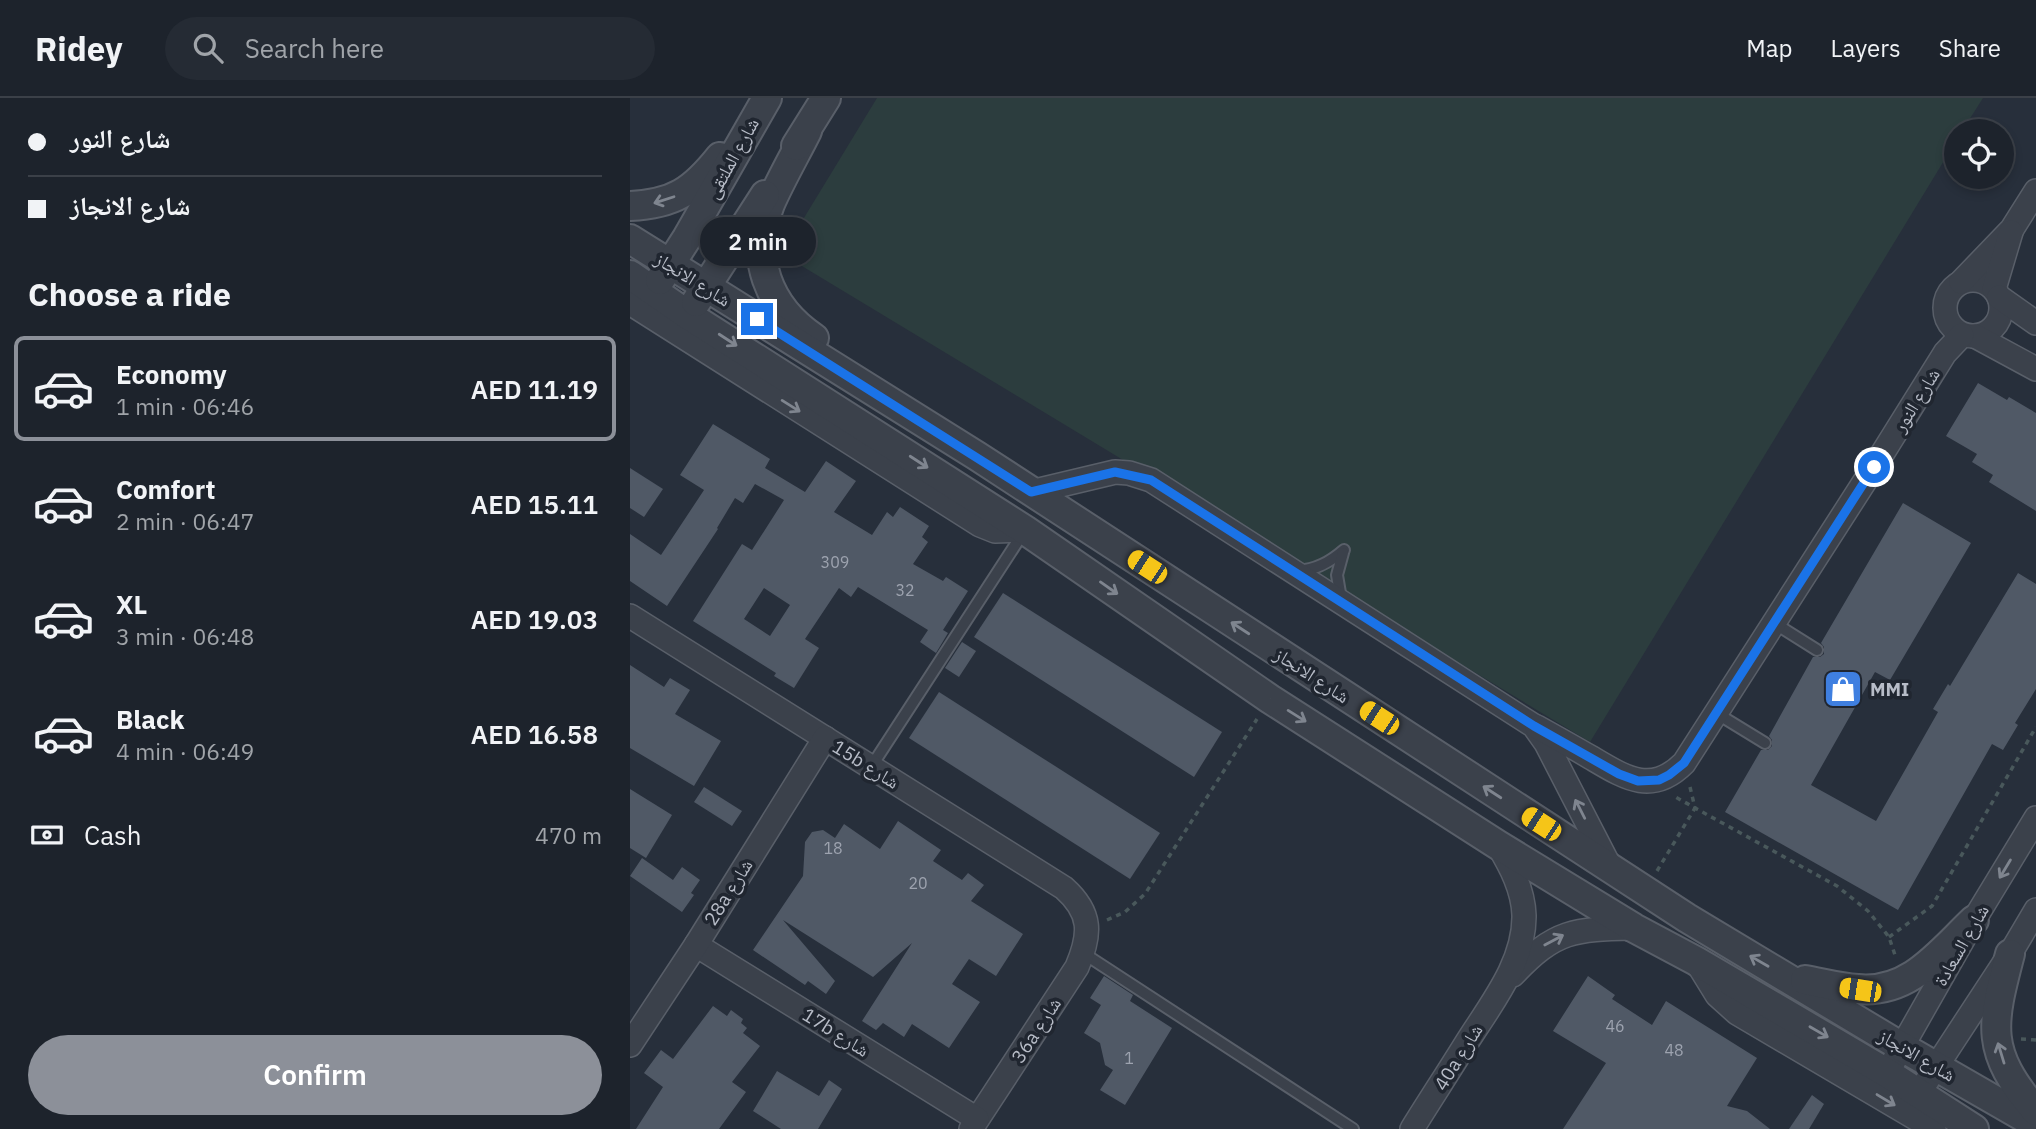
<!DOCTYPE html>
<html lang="en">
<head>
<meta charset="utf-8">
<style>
  body { margin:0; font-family:"IBM Plex Sans","Noto Naskh Arabic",sans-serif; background:#252b34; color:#f1f3f6; height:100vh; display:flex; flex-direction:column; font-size:26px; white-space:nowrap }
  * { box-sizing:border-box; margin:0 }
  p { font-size:23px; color:#a0a4a9 }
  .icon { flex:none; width:38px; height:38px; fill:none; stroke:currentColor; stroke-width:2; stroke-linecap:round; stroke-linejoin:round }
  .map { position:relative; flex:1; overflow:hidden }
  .drawer { display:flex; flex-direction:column; background:#1d232c; width:630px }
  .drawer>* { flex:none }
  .top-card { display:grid; align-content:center; height:154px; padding:0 28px; background:#1d232c }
  .controls { position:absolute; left:1314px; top:21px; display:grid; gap:14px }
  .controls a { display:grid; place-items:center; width:70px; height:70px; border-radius:50%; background:#1d232c; box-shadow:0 4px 10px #0003,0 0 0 2px #3b4048; font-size:35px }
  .end { position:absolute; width:32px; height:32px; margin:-16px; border:9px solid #1a73e8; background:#fff; box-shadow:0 0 0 4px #fff }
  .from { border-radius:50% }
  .bubble { position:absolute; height:49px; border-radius:24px; background:#1d232c; box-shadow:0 4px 10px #0003,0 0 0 2px #3b4048; font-size:23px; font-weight:600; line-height:49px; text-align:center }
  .car { position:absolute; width:21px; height:42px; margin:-21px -10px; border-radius:9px; box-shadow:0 0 5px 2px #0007; background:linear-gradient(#f5c518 24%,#345 0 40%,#f5c518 0 76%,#345 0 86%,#f5c518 0) }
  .top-card b { display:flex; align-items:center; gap:24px; height:66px; font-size:26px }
  .top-card b+b { border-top:2px solid #3b4048 }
  .top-card i { width:18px; height:18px; background:#f1f3f6 }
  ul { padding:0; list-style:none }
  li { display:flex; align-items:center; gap:21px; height:105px; margin:0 14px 10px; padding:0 14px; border:4px solid transparent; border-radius:10px }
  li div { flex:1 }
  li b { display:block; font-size:26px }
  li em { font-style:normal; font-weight:600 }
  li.current { border-color:#8c9099 }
  li>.icon { width:63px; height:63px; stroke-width:1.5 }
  h2 { padding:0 28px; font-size:32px; line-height:84px }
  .pay { display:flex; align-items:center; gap:18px; height:77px; padding:0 28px; font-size:26px }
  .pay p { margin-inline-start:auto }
  .action { display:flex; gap:14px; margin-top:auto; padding:14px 28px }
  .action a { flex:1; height:80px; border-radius:42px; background:#8c9099; color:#fff; font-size:28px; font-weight:600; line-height:80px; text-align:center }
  header { display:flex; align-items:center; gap:42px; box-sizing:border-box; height:98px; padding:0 35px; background:#1d232c; border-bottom:2px solid #3b4048 }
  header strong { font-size:33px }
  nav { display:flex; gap:38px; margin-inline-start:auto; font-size:24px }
  .search { width:490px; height:63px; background:#252b34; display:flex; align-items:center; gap:18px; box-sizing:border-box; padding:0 24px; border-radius:38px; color:#a0a4a9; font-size:26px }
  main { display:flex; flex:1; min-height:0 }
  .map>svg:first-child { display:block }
  .green { fill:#2c3d3e }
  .building { fill:#505966; fill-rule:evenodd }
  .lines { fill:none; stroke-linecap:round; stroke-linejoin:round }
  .service-casing { stroke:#595f69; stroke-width:14 }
  .minor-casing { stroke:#595f69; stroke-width:26 }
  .tertiary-casing { stroke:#595f69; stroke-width:32 }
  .path { stroke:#49585b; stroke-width:3.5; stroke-dasharray:5 5; stroke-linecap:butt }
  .service { stroke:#3b414b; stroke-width:10 }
  .minor { stroke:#3b414b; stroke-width:23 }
  .tertiary { stroke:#3b414b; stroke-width:28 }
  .oneway { stroke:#7f858f }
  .route { stroke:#1a73e8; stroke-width:9 }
  .labels { text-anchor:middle; stroke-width:7; stroke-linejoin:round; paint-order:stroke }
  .number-label { font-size:16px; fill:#9da3af }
  .street-label { font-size:19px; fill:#b7bcc7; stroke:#202630 }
  .poi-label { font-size:19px; font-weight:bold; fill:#b7bcc7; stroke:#202630; text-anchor:start }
</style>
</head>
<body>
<header>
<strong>Ridey</strong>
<div class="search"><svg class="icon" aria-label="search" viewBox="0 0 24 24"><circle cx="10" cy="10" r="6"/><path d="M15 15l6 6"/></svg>Search here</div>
<nav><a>Map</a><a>Layers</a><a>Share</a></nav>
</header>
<main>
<section class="drawer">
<div class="top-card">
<b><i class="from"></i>شارع النور</b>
<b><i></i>شارع الانجاز</b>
</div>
<h2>Choose a ride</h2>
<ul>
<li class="current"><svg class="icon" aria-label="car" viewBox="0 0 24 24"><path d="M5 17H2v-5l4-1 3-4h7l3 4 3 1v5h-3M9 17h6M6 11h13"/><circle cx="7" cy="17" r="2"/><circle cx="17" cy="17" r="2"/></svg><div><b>Economy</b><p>1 min · 06:46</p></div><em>AED 11.19</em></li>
<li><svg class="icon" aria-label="car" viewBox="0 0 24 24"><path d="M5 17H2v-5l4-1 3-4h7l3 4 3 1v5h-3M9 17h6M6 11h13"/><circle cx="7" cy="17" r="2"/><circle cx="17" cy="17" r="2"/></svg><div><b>Comfort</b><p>2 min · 06:47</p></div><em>AED 15.11</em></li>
<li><svg class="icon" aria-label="car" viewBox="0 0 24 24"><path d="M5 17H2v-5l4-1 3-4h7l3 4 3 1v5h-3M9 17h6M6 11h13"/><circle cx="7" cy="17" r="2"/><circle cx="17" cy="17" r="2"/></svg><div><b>XL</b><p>3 min · 06:48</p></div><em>AED 19.03</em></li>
<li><svg class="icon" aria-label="car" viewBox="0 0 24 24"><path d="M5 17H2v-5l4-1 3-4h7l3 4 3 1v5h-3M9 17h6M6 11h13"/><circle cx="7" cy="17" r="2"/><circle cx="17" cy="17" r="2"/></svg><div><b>Black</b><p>4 min · 06:49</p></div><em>AED 16.58</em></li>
</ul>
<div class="pay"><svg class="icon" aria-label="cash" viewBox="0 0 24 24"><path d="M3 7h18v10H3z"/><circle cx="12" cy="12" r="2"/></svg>Cash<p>470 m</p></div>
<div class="action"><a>Confirm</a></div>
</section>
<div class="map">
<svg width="1406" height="1031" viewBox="0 0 1406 1031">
  <rect width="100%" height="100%" fill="#272f3b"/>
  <!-- green -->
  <path class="green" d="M 247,0 L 1353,0 L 1332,33 L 1326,33 L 1326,43 L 960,644 L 152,156 Z"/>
  <!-- building -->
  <g class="building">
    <path d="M 1348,285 L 1377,302 L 1379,299 L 1406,315 L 1406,413 L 1359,384 L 1363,377 L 1342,364 L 1347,356 L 1316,338 Z"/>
    <path d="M 83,326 L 140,361 L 135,370 L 175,394 L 196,363 L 226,383 L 204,414 L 242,437 L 257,414 L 263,419 L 270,409 L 299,428 L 292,439 L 298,444 L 283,466 L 313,483 L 316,479 L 338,493 L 313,532 L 318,535 L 306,555 L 290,544 L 298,532 L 228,489 L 221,499 L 209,490 L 175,541 L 189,550 L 164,590 L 144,578 L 146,575 L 63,523 L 112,446 L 122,452 L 154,402 L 125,386 L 113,405 L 105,400 L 87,430 L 88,431 L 37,508 L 0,483 L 0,436 L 31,457 L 74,392 L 50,377 ZM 134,490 L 160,507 L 140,538 L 114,521 Z"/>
    <path d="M 0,370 L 33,391 L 14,419 L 0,410 Z"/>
    <path d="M 1273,405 L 1341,445 L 1260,582 L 1245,574 L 1181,687 L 1246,723 L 1308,614 L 1303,611 L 1318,586 L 1320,588 L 1388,475 L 1406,486 L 1406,591 L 1385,625 L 1388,627 L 1373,652 L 1362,646 L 1268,812 L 1095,714 L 1131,652 L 1138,652 L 1142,648 L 1142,642 L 1139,638 L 1183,559 L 1190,559 L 1194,556 L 1194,549 L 1191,545 Z"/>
    <path d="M 373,495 L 592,634 L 564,679 L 344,539 Z"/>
    <path d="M 332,544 L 346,553 L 329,579 L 315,570 Z"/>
    <path d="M 0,567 L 34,589 L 40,580 L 60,592 L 45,616 L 91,643 L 64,688 L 0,650 Z"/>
    <path d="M 309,594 L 530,735 L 500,781 L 279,640 Z"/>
    <path d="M 74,689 L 112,713 L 102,728 L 64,704 Z"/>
    <path d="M 0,691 L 42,717 L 16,760 L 0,750 Z"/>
    <path d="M 268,723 L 311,752 L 303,763 L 332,782 L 338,775 L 354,787 L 341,803 L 393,836 L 366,878 L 339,861 L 322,886 L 350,904 L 319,950 L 282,926 L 274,939 L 253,925 L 246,932 L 232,923 L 282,845 L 243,879 L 153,822 L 205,883 L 196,896 L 178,883 L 175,887 L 123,852 L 173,778 L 175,744 L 182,734 L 193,732 L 205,740 L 214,726 L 250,751 Z"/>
    <path d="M 12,760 L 43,782 L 52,769 L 70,782 L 61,795 L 64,797 L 52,814 L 0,778 Z"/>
    <path d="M 474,878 L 503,897 L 500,903 L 542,930 L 495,1007 L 470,992 L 483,972 L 475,967 L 470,945 L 454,935 L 471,907 L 460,900 Z"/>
    <path d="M 958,878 L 985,897 L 982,901 L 1022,927 L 1036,903 L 1127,960 L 1097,1008 L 1117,1013 L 1140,1031 L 933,1031 L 976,965 L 923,933 Z"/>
    <path d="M 83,908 L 97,918 L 101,912 L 113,921 L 111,925 L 117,930 L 113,935 L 130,948 L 102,984 L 116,994 L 89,1031 L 6,1031 L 33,989 L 14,975 L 31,952 L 43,961 Z"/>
    <path d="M 147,973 L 189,998 L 199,982 L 212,991 L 188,1031 L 151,1031 L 123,1013 Z"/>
    <path d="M 1182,997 L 1194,1006 L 1179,1031 L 1159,1031 Z"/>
  </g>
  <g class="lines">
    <!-- service casing -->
    <g class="service-casing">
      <g id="service">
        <path d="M 667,473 C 686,472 700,464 714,452"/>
        <path d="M 711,501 L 707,477 L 713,455"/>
        <path d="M 1144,525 L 1187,552"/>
        <path d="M 1086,615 L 1135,645"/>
        <path d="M 241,669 L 395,432"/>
        <path d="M 453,855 L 723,1031"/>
      </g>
    </g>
    <!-- minor casing -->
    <g class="minor-casing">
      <g id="minor">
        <circle cx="1343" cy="210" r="28"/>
        <path d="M 1331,184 L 1382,131 L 1406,93"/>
        <path d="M 1364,191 L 1381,134"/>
        <path d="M 1369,199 L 1406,225"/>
        <path d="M 0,205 L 350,427 L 365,433 L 395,432"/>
        <path d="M 1345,238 L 1406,271"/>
        <path d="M 401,394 L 485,374 L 499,375 L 521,382 L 904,628 L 916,645 L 981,771"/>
        <path d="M 0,518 L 434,790 C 462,815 461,836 447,869 L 341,1031"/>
        <path d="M 907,629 C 925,639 943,649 960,659 C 994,679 1021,698 1054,665 L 1244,369 L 1315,255 L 1332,237"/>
        <path d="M 66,847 L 347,1021"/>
        <path d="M 1066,863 L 1087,897 L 1107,915 L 1304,1031"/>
        <path d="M 883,877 C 925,832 944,831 1004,830"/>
        <path d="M 0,947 L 66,847 L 195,640"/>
        <path d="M 1257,975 L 1344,822 L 1406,720"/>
        <path d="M 1289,995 L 1380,856 L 1406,812"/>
        <path d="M 782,1031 C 800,1002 819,973 837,944 C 861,906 895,864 894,817 C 893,791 881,769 868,747"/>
      </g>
    </g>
    <!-- tertiary casing -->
    <g class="tertiary-casing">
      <g id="tertiary">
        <path d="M 177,33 C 165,57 151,81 140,106 C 119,159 138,209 184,240"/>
        <path d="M 166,48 L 196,0"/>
        <path d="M 0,108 C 44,106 63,93 90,59"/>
        <path d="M 0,141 L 347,358 L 1057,820 L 1272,949 L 1406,1026"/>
        <path d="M 0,177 L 58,217 L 395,432 L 640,601 L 868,747 L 1004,830 L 1066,863 L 1257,975 L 1344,1031"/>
        <path d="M 30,182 L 57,140 L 137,0"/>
        <path d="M 66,204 L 135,97"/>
        <path d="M 1380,856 C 1361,928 1355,953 1406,1013"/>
        <path d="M 1175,882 C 1192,885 1210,890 1228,891 C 1280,896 1310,854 1344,822"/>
      </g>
    </g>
    <!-- path -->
    <g class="path">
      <path d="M 1060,689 L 1065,710 L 1207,788 L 1238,813 L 1259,839 L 1266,860"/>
      <path d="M 1027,773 L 1065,710 L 1042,697"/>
      <path d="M 477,822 L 495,814 L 515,796 L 627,621"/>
      <path d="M 1259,839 L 1302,808 L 1406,629"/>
      <path d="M 1391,941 L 1406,942"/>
    </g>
    <!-- service -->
    <use href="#service" class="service"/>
    <!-- minor -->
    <use href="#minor" class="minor"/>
    <!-- tertiary -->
    <use href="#tertiary" class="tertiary"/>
  </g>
  <!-- one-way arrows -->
  <defs><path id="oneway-shaft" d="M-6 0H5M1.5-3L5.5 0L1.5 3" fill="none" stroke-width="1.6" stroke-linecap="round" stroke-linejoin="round" transform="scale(1.75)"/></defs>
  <g class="oneway">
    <use href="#oneway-shaft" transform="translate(34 102) rotate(162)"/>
    <use href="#oneway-shaft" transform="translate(98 242) rotate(33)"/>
    <use href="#oneway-shaft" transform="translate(161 308) rotate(32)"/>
    <use href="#oneway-shaft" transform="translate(289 364) rotate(33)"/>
    <use href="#oneway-shaft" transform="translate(479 490) rotate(35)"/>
    <use href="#oneway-shaft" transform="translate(610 530) rotate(-147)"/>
    <use href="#oneway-shaft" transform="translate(667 618) rotate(32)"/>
    <use href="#oneway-shaft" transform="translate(862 694) rotate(-147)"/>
    <use href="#oneway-shaft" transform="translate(950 711) rotate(-117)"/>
    <use href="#oneway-shaft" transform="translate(1375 771) rotate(121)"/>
    <use href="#oneway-shaft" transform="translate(924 842) rotate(-28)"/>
    <use href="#oneway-shaft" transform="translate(1129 863) rotate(-150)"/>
    <use href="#oneway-shaft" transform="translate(1189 934) rotate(30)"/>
    <use href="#oneway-shaft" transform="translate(1371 955) rotate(-107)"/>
    <use href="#oneway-shaft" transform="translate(1256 1002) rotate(31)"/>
  </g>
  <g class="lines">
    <!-- route -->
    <path class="route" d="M 127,221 L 401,394 L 485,374 L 521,382 L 904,628 L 989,676 L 1008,683 L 1029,682 L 1039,677 L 1054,665 L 1244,369"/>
  </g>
  <!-- icons -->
  <defs>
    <g id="shop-square" transform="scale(2.0125)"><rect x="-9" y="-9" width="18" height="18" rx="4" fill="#3f7fe0" stroke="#202630"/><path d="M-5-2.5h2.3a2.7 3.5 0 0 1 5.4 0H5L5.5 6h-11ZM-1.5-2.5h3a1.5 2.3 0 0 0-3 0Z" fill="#fff"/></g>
  </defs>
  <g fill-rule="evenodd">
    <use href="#shop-square" x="1213" y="591"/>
  </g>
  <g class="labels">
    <!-- number labels -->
    <g class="number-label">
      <text x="205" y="470">309</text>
      <text x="275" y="498">32</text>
      <text x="203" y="756">18</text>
      <text x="288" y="791">20</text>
      <text x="985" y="934">46</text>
      <text x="1044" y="958">48</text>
      <text x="499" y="966">1</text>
    </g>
    <!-- street labels -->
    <g class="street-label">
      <text transform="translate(102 60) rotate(-61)" y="7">شارع الملتقى</text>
      <text transform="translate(63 181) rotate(32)" y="7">شارع الانجاز</text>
      <text transform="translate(1286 302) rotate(-58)" y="7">شارع النور</text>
      <text transform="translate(682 577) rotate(33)" y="7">شارع الانجاز</text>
      <text transform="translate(236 666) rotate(32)" y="7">15b شارع</text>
      <text transform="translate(98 794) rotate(-58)" y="7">28a شارع</text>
      <text transform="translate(1331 847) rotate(-60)" y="7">شارع السعادة</text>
      <text transform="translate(406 932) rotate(-57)" y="7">36a شارع</text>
      <text transform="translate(206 934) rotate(32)" y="7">17b شارع</text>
      <text transform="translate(1287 957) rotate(30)" y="7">شارع الانجاز</text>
      <text transform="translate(828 959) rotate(-58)" y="7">40a شارع</text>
    </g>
    <!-- poi labels -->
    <g class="poi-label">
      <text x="1240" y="598">MMI</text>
    </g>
  </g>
</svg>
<div class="controls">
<a><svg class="icon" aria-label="locate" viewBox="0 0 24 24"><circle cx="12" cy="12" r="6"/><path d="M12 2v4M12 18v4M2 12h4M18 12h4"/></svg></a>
</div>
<i class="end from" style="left:1244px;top:369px"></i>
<i class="end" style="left:127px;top:221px"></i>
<div class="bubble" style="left:70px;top:119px;width:116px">2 min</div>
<i class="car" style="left:517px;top:469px;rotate:303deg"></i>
<i class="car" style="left:749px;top:620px;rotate:303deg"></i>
<i class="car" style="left:911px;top:726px;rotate:303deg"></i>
<i class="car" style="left:1230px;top:892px;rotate:279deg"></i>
</div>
</main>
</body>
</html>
